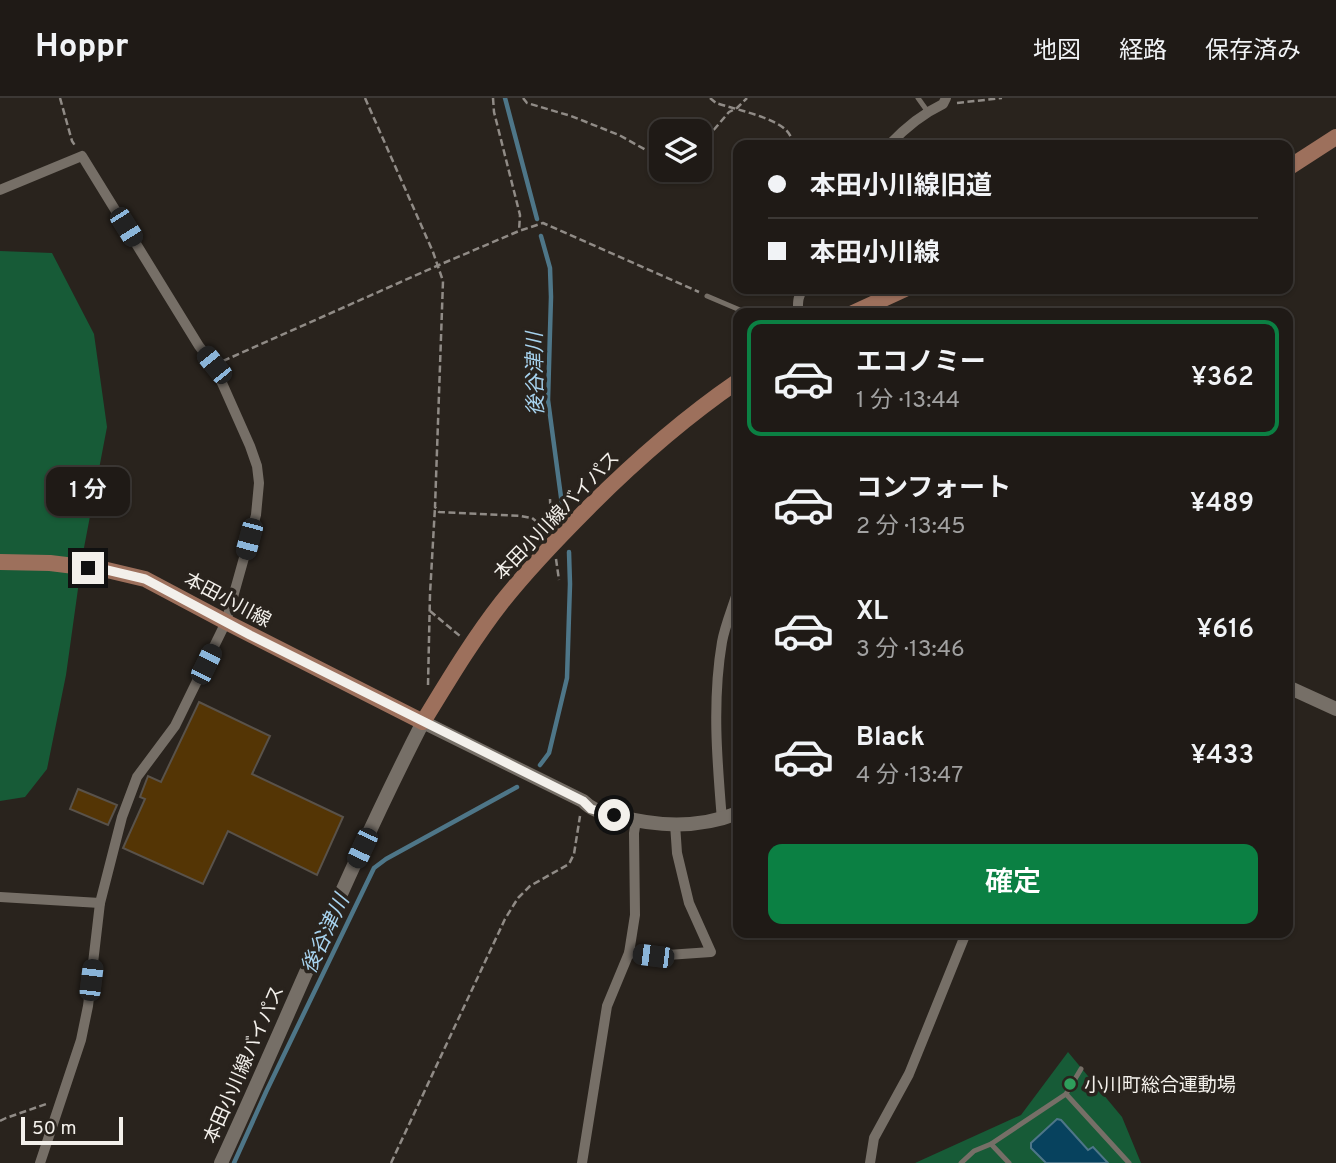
<!DOCTYPE html>
<html lang="ja">
<head>
<meta charset="utf-8">
<style>
  body { margin:0; font-family:Overpass,"Noto Sans JP",sans-serif; background:#27231f; color:#f1f3f6; height:100vh; display:flex; flex-direction:column; font-size:26px; white-space:nowrap }
  * { box-sizing:border-box; margin:0 }
  p { font-size:23px; color:#a1a1a1 }
  .icon { flex:none; width:38px; height:38px; fill:none; stroke:currentColor; stroke-width:2; stroke-linecap:round; stroke-linejoin:round }
  .map { position:relative; flex:1; overflow:hidden }
  .side { position:absolute; left:733px; top:210px; width:560px; height:630px; display:flex; flex-direction:column; background:#1f1a16; border-radius:14px; box-shadow:0 2px 5px #0004,0 0 0 2px #3c3835 }
  .side>* { flex:none }
  .guide { position:absolute; left:733px; top:42px; width:560px; height:154px; border-radius:14px; box-shadow:0 2px 5px #0004,0 0 0 2px #3c3835; display:grid; align-content:center; height:154px; padding:0 35px; background:#1f1a16 }
  .tools { position:absolute; left:649px; top:21px; display:grid; gap:14px }
  .tools a { display:grid; place-items:center; width:63px; height:63px; border-radius:14px; background:#1f1a16; box-shadow:0 2px 5px #0004,0 0 0 2px #3c3835; font-size:35px }
  .scale { position:absolute; left:21px; bottom:18px; width:102px; box-sizing:border-box; padding-left:7px; border:4px solid #f3f0eb; border-top:0; font-size:19px; line-height:24px; white-space:nowrap; color:#f3f0eb; -webkit-text-stroke:5px #29231d; paint-order:stroke }
  .end { position:absolute; width:32px; height:32px; margin:-16px; border:9px solid #f3f0eb; background:#111; box-shadow:0 0 0 4px #111 }
  .from { border-radius:50% }
  .bubble { position:absolute; height:49px; border-radius:14px; background:#1f1a16; box-shadow:0 2px 5px #0004,0 0 0 2px #3c3835; font-size:23px; font-weight:600; line-height:49px; text-align:center }
  .car { position:absolute; width:21px; height:42px; margin:-21px -10px; border-radius:9px; box-shadow:0 0 5px 2px #0007; background:linear-gradient(#222 24%,#8ab4d8 0 40%,#222 0 76%,#8ab4d8 0 86%,#222 0) }
  .guide b { display:flex; align-items:center; gap:24px; height:66px; font-size:26px }
  .guide b+b { border-top:2px solid #3c3835 }
  .guide i { width:18px; height:18px; background:#f1f3f6 }
  ul { padding:12px 0 0; list-style:none }
  li { display:flex; align-items:center; gap:21px; height:116px; margin:0 14px 10px; padding:0 21px; border:4px solid transparent; border-radius:14px }
  li div { flex:1 }
  li b { display:block; font-size:26px }
  li em { font-style:normal; font-weight:600 }
  li.on { border-color:#0b8043 }
  li>.icon { width:63px; height:63px; stroke-width:1.5 }
  .cta { display:flex; gap:14px; margin-top:auto; padding:14px 35px }
  .cta a { flex:1; height:80px; border-radius:14px; background:#0b8043; color:#fff; font-size:28px; font-weight:600; line-height:80px; text-align:center }
  header { display:flex; align-items:center; gap:42px; box-sizing:border-box; height:98px; padding:0 35px; background:#1f1a16; border-bottom:2px solid #3c3835 }
  header strong { font-size:33px }
  nav { display:flex; gap:38px; margin-inline-start:auto; font-size:24px }
  .map>svg:first-child { display:block }
  .green { fill:#175b37 }
  .water { fill:#07425e; stroke:#4e7688; stroke-width:2 }
  .lines { fill:none; stroke-linecap:round; stroke-linejoin:round }
  .stream { stroke:#4e7688; stroke-width:4.5 }
  .building { fill:#543505; stroke:#59524a; stroke-width:2 }
  .path { stroke:#908b86; stroke-width:2.5; stroke-dasharray:7 3.5; stroke-linecap:butt }
  .service { stroke:#766f67; stroke-width:5 }
  .minor { stroke:#766f67; stroke-width:10 }
  .tertiary { stroke:#766f67; stroke-width:14 }
  .secondary { stroke:#9d705c; stroke-width:16 }
  .route { stroke:#f3f0eb; stroke-width:9 }
  .leisure-dot { fill:#2e9e5b; stroke:#29231d; stroke-width:2.5 }
  .labels { text-anchor:middle; stroke-width:7; stroke-linejoin:round; paint-order:stroke }
  .street-label { font-size:19px; fill:#f3f0eb; stroke:#29231d }
  .poi-label { font-size:19px; fill:#f3f0eb; stroke:#29231d; text-anchor:start }
  .water-label { font-size:21px; font-style:italic; fill:#a7d3ef; stroke:#29231d }
</style>
</head>
<body>
<header>
<strong>Hoppr</strong>
<nav><a>地図</a><a>経路</a><a>保存済み</a></nav>
</header>
<div class="map">
<svg width="1336" height="1065" viewBox="0 0 1336 1065">
  <rect width="100%" height="100%" fill="#29231d"/>
  <!-- green -->
  <g class="green">
    <path d="M 0,153 L 52,155 L 94,236 L 107,329 L 83,455 L 66,577 L 47,671 L 25,699 L 0,703 Z"/>
    <path d="M 1068,954 L 1122,1019 L 1141,1065 L 915,1065 L 1021,1017 Z"/>
  </g>
  <!-- water -->
  <path class="water" d="M 1057,1021 L 1061,1022 L 1088,1052 L 1093,1049 L 1108,1065 L 1046,1065 L 1031,1050 L 1031,1045 Z"/>
  <g class="lines">
    <!-- stream -->
    <g class="stream">
      <path d="M 505,0 L 537,121"/>
      <path d="M 541,138 L 550,170 L 551,199 L 548,302 L 563,414"/>
      <path d="M 540,667 L 549,655 L 567,580 L 570,486 L 569,454"/>
      <path d="M 234,1065 L 266,994 L 374,770 L 386,761 L 517,689"/>
    </g>
  </g>
  <!-- building -->
  <g class="building">
    <path d="M 199,604 L 270,638 L 252,676 L 343,719 L 317,777 L 228,733 L 203,786 L 123,750 L 145,701 L 140,699 L 148,678 L 161,684 Z"/>
    <path d="M 78,691 L 117,707 L 108,727 L 70,711 Z"/>
  </g>
  <g class="lines">
    <!-- path -->
    <g class="path">
      <path d="M 60,0 L 72,43 L 76,49"/>
      <path d="M 365,0 L 433,154 L 443,183 L 435,409 L 439,414 L 521,418 L 532,420 L 546,431"/>
      <path d="M 493,0 L 494,14 L 520,117 L 519,133"/>
      <path d="M 523,0 L 527,5 L 571,18 L 619,37 L 662,61"/>
      <path d="M 710,0 L 716,5 C 734,11 773,19 786,32 C 790,36 792,41 794,47"/>
      <path d="M 957,5 L 1002,0"/>
      <path d="M 700,48 L 729,14 L 737,10 L 747,0"/>
      <path d="M 223,263 L 439,167 L 519,133 L 543,125 L 699,194"/>
      <path d="M 550,401 L 551,425"/>
      <path d="M 556,461 L 559,482"/>
      <path d="M 430,513 L 460,538"/>
      <path d="M 428,587 L 430,496 L 435,409"/>
      <path d="M 0,1023 L 6,1020 L 49,1005"/>
      <path d="M 391,1065 L 505,821 L 518,800 L 530,788 L 569,766 L 574,756 L 580,718"/>
    </g>
    <!-- service -->
    <g class="service">
      <path d="M 918,0 L 928,14"/>
      <path d="M 707,198 L 747,215"/>
      <path d="M 1066,996 L 1129,1065"/>
      <path d="M 991,1046 L 1066,996 L 1081,971"/>
      <path d="M 961,1065 L 974,1053 L 991,1046 L 1009,1065"/>
    </g>
    <!-- minor -->
    <g class="minor">
      <path d="M 889,47 C 905,30 922,16 943,6 L 946,0"/>
      <path d="M 0,92 L 82,58 L 199,248 L 214,267 L 250,348 L 257,368 L 259,385 L 256,417 L 226,524 L 175,628 L 137,679 L 122,719 L 100,805 L 88,908 L 81,942 L 40,1065"/>
      <path d="M 798,215 C 798,205 797,198 804,191"/>
      <path d="M 722,722 C 717,662 712,603 722,544 C 725,527 733,509 738,492"/>
      <path d="M 0,799 L 100,805"/>
      <path d="M 629,855 L 653,858 L 711,854 L 689,805 L 677,755 L 675,726"/>
      <path d="M 582,1065 L 607,908 L 629,855 L 635,817 L 634,735 L 636,723"/>
      <path d="M 870,1065 L 874,1040 L 909,976 L 966,835"/>
    </g>
    <!-- tertiary -->
    <g class="tertiary">
      <path d="M 1288,589 L 1336,611"/>
      <path d="M 221,1065 C 289,918 349,768 423,624 L 583,703 C 594,714 603,714 618,718 C 658,729 700,730 738,715"/>
    </g>
    <!-- secondary -->
    <g class="secondary">
      <path d="M 1288,70 L 1336,39"/>
      <path d="M 853,215 L 905,191"/>
      <path d="M 0,464 L 50,465 L 107,472 L 145,481 L 226,524 L 423,624 C 448,583 473,541 502,504 C 529,470 558,440 588,410 C 635,363 684,320 738,283"/>
    </g>
  </g>
  <g class="lines">
    <!-- route -->
    <path class="route" d="M 88,470 L 107,472 L 145,481 L 250,537 L 583,703 L 591,711 L 614,717"/>
  </g>
  <!-- markers -->
  <circle class="leisure-dot" cx="1070" cy="986" r="7"/>
  <g class="labels">
    <!-- street labels -->
    <g class="street-label">
      <text transform="translate(556 417) rotate(-46)" y="7">本田小川線バイパス</text>
      <text transform="translate(228 501) rotate(28)" y="7">本田小川線</text>
      <text transform="translate(243 966) rotate(-66)" y="7">本田小川線バイパス</text>
    </g>
    <!-- poi labels -->
    <g class="poi-label">
      <text x="1084" y="993">小川町総合運動場</text>
    </g>
    <!-- water labels -->
    <g class="water-label">
      <text transform="translate(535 276) rotate(-91)" y="7">後谷津川</text>
      <text transform="translate(325 836) rotate(-65)" y="7">後谷津川</text>
    </g>
  </g>
</svg>
<div class="tools">
<a><svg class="icon" aria-label="layers" viewBox="0 0 24 24"><path d="M12 4l9 5-9 5-9-5zM3 14l9 5 9-5"/></svg></a>
</div>
<div class="scale">50 m</div>
<i class="end from" style="left:614px;top:717px"></i>
<i class="end" style="left:88px;top:470px"></i>
<div class="bubble" style="left:46px;top:369px;width:84px">1 分</div>
<i class="car" style="left:126px;top:129px;rotate:148deg"></i>
<i class="car" style="left:214px;top:267px;rotate:321deg"></i>
<i class="car" style="left:249px;top:441px;rotate:195deg"></i>
<i class="car" style="left:206px;top:566px;rotate:26deg"></i>
<i class="car" style="left:362px;top:750px;rotate:205deg"></i>
<i class="car" style="left:653px;top:858px;rotate:277deg"></i>
<i class="car" style="left:91px;top:882px;rotate:7deg"></i>
<div class="guide">
<b><i class="from"></i>本田小川線旧道</b>
<b><i></i>本田小川線</b>
</div>
<section class="side">
<ul>
<li class="on"><svg class="icon" aria-label="car" viewBox="0 0 24 24"><path d="M5 17H2v-5l4-1 3-4h7l3 4 3 1v5h-3M9 17h6M6 11h13"/><circle cx="7" cy="17" r="2"/><circle cx="17" cy="17" r="2"/></svg><div><b>エコノミー</b><p>1 分 · 13:44</p></div><em>¥362</em></li>
<li><svg class="icon" aria-label="car" viewBox="0 0 24 24"><path d="M5 17H2v-5l4-1 3-4h7l3 4 3 1v5h-3M9 17h6M6 11h13"/><circle cx="7" cy="17" r="2"/><circle cx="17" cy="17" r="2"/></svg><div><b>コンフォート</b><p>2 分 · 13:45</p></div><em>¥489</em></li>
<li><svg class="icon" aria-label="car" viewBox="0 0 24 24"><path d="M5 17H2v-5l4-1 3-4h7l3 4 3 1v5h-3M9 17h6M6 11h13"/><circle cx="7" cy="17" r="2"/><circle cx="17" cy="17" r="2"/></svg><div><b>XL</b><p>3 分 · 13:46</p></div><em>¥616</em></li>
<li><svg class="icon" aria-label="car" viewBox="0 0 24 24"><path d="M5 17H2v-5l4-1 3-4h7l3 4 3 1v5h-3M9 17h6M6 11h13"/><circle cx="7" cy="17" r="2"/><circle cx="17" cy="17" r="2"/></svg><div><b>Black</b><p>4 分 · 13:47</p></div><em>¥433</em></li>
</ul>
<div class="cta"><a>確定</a></div>
</section>
</div>
</body>
</html>
